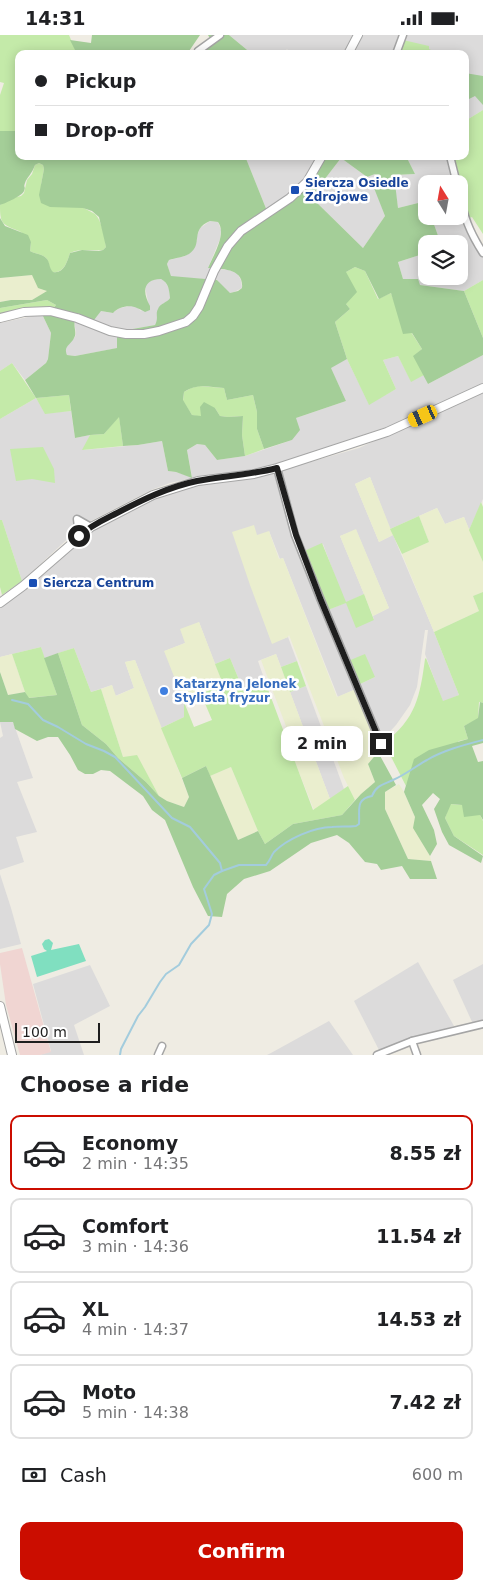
<!DOCTYPE html>
<html lang="en">
<head>
<meta charset="utf-8">
<style>
  body { margin:0; font-family:"DejaVu Sans",sans-serif; background:#f2f2f2; color:#202124; height:100vh; display:flex; flex-direction:column; font-size:19px; white-space:nowrap }
  * { box-sizing:border-box; margin:0 }
  p { font-size:16px; color:#757577 }
  .icon { flex:none; width:28px; height:28px; fill:none; stroke:currentColor; stroke-width:2; stroke-linecap:round; stroke-linejoin:round }
  .map { position:relative; height:1020px; overflow:hidden }
  .side { display:flex; flex-direction:column; background:#fff; flex:1 }
  .side>* { flex:none }
  .hud { position:absolute; left:15px; top:15px; width:454px; height:110px; border-radius:10px; box-shadow:0 2px 12px #0003; display:grid; align-content:center; height:110px; padding:0 20px; background:#fff }
  .needle { width:32px; rotate:349deg }
  .controls { position:absolute; left:418px; top:140px; display:grid; gap:10px }
  .controls a { display:grid; place-items:center; width:50px; height:50px; border-radius:10px; background:#fff; box-shadow:0 2px 12px #0003; font-size:25px }
  .scale { position:absolute; left:15px; bottom:12px; width:85px; box-sizing:border-box; padding-left:5px; border:2px solid #1e1e1e; border-top:0; font-size:14px; line-height:18px; white-space:nowrap; color:#1e1e1e; -webkit-text-stroke:4px #fff; paint-order:stroke }
  .end { position:absolute; width:22px; height:22px; margin:-11px; border:6px solid #1e1e1e; background:#fff; box-shadow:0 0 0 2px #fff }
  .from { border-radius:50% }
  .bubble { position:absolute; height:35px; border-radius:10px; background:#fff; box-shadow:0 2px 12px #0003; font-size:16px; font-weight:700; line-height:35px; text-align:center }
  .car { position:absolute; width:15px; height:30px; margin:-15px -8px; border-radius:6px; box-shadow:0 0 4px 1px #0007; background:linear-gradient(#f5c518 24%,#345 0 40%,#f5c518 0 76%,#345 0 86%,#f5c518 0) }
  .hud b { display:flex; align-items:center; gap:18px; height:48px; font-size:19px }
  .hud b+b { border-top:1px solid #e0e0e0 }
  .hud i { width:12px; height:12px; background:#202124 }
  ul { padding:0; list-style:none }
  li { display:flex; align-items:center; gap:15px; height:75px; margin:0 10px 8px; padding:0 10px; border:2px solid #e0e0e0; border-radius:10px }
  li div { flex:1 }
  li b { display:block; font-size:19px }
  li em { font-style:normal; font-weight:700 }
  li.on { border-color:#cb0d00 }
  li>.icon { width:45px; height:45px; stroke-width:1.5 }
  h2 { padding:0 20px; font-size:22px; line-height:60px }
  .pay { display:flex; align-items:center; gap:12px; height:55px; padding:0 20px; font-size:19px }
  .pay p { margin-inline-start:auto }
  .cta { display:flex; gap:10px; margin-top:auto; padding:10px 20px }
  .cta a { flex:1; height:58px; border-radius:10px; background:#cb0d00; color:#fff; font-size:20px; font-weight:700; line-height:58px; text-align:center }
  .status { display:flex; justify-content:space-between; align-items:center; height:35px; padding:0 25px; background:#fff; direction:ltr }
  .status svg { height:14px; fill:currentColor }
  .map>svg:first-child { display:block }
  .residential { fill:#dcdbdb; fill-rule:evenodd }
  .commercial { fill:#f0d5d2 }
  .farmland { fill:#eaeece }
  .grass { fill:#c4eaa9 }
  .forest { fill:#a4ce98; fill-rule:evenodd }
  .pitch { fill:#80dfc0 }
  .lines { fill:none; stroke-linecap:round; stroke-linejoin:round }
  .stream { stroke:#a3ccdd; stroke-width:2 }
  .minor-casing { stroke:#a5a5a5; stroke-width:9 }
  .tertiary-casing { stroke:#a5a5a5; stroke-width:10 }
  .minor { stroke:#fff; stroke-width:6 }
  .tertiary { stroke:#fff; stroke-width:8 }
  .route { stroke:#1e1e1e; stroke-width:6 }
  .transit-dot { fill:#1a4fb4; stroke:#fff; stroke-width:2 }
  .shop-dot { fill:#3f7fe0; stroke:#fff; stroke-width:2 }
  .labels { text-anchor:middle; stroke-width:5; stroke-linejoin:round; paint-order:stroke }
  .transit-label { font-size:12px; font-weight:bold; fill:#164399; stroke:#fff; text-anchor:start }
  .shop-label { font-size:12px; font-weight:bold; fill:#366cbe; stroke:#fff; text-anchor:start }
</style>
</head>
<body>
<div class="status"><b>14:31</b><svg viewBox="0 0 49 12"><path d="M0 12V9h3v3zM5 12V6h3v6zM10 12V3h3v9zM15 12V0h3v12zM26 1h20v11H26zM47 4h2v5h-2z"/></svg></div>
<div class="map">
<svg width="483" height="1020" viewBox="0 0 483 1020">
  <rect width="100%" height="100%" fill="#efece3"/>
  <!-- residential -->
  <g class="residential">
    <path d="M 229,0 L 354,0 L 345,19 L 291,19 L 287,14 L 283,19 L 262,19 L 259,15 L 255,19 L 252,19 Z"/>
    <path d="M 361,0 L 483,0 L 483,75 L 465,86 L 465,19 L 351,19 Z"/>
    <path d="M 245,121 L 317,121 L 306,143 L 293,155 L 267,176 Z"/>
    <path d="M 406,121 L 448,121 L 454,149 L 426,149 L 426,166 L 398,173 L 393,140 L 415,139 Z"/>
    <path d="M 341,123 L 367,142 L 375,139 L 382,147 L 375,153 L 385,181 L 363,213 L 311,162 Z"/>
    <path d="M 459,169 L 463,190 L 483,222 L 483,245 L 464,256 L 420,250 L 403,244 L 398,227 L 426,218 L 426,241 L 459,241 L 459,209 L 441,209 L 431,181 L 459,181 Z"/>
    <path d="M 210,186 L 218,187 L 221,195 L 220,204 L 208,233 L 229,235 L 237,238 L 241,245 L 242,253 L 234,257 L 230,258 L 226,256 L 217,245 L 171,242 L 167,229 L 169,225 L 185,221 L 197,205 L 197,201 L 200,193 Z"/>
    <path d="M 156,244 L 161,244 L 165,246 L 169,254 L 170,263 L 168,266 L 161,270 L 158,286 L 155,290 L 121,296 L 118,313 L 75,321 L 67,320 L 65,316 L 66,312 L 75,302 L 76,298 L 74,286 L 77,279 L 101,276 L 112,278 L 120,273 L 129,271 L 136,271 L 141,276 L 148,267 L 145,251 L 148,247 Z"/>
    <path d="M 42,279 L 51,298 L 48,324 L 46,328 L 25,345 L 12,328 L 0,336 L 0,288 Z"/>
    <path d="M 483,320 L 483,349 L 402,387 L 273,430 L 248,436 L 192,443 L 170,448 L 151,455 L 91,486 L 74,498 L 22,546 L 2,485 L 0,485 L 0,384 L 36,363 L 45,378 L 71,376 L 75,403 L 90,400 L 83,415 L 138,410 L 162,406 L 168,436 L 176,437 L 192,442 L 187,415 L 197,409 L 205,410 L 217,425 L 245,421 L 292,405 L 296,383 L 346,366 L 330,332 L 347,324 L 369,369 L 396,354 L 383,325 L 398,321 L 411,346 L 424,340 L 428,349 Z"/>
    <path d="M 483,356 L 483,464 L 469,495 L 464,482 L 445,489 L 437,473 L 390,494 L 370,442 L 355,449 L 379,507 L 393,500 L 432,592 L 459,660 L 443,667 L 425,619 L 428,595 L 425,595 L 417,652 L 410,670 L 396,690 L 382,705 L 358,650 L 375,642 L 348,626 L 328,575 L 345,568 L 323,509 L 304,516 L 279,436 L 359,413 ZM 356,495 L 389,573 L 373,581 L 374,585 L 346,568 L 364,559 L 340,501 Z"/>
    <path d="M 276,438 L 290,489 L 356,654 L 338,662 L 283,523 L 280,524 L 269,496 L 259,572 L 272,608 L 288,602 L 297,626 L 281,632 L 276,619 L 258,626 L 266,649 L 244,657 L 230,623 L 215,629 L 199,587 L 185,608 L 165,616 L 184,667 L 184,682 L 161,693 L 135,625 L 125,627 L 134,653 L 115,661 L 112,650 L 91,657 L 74,613 L 44,623 L 41,612 L 0,622 L 0,572 L 30,550 L 90,496 L 156,463 L 176,456 L 195,451 Z"/>
    <path d="M 306,651 L 344,754 L 330,764 L 290,657 Z"/>
    <path d="M 0,687 L 13,687 L 33,743 L 17,747 L 37,797 L 16,802 L 24,827 L 0,835 L 0,703 L 3,701 Z"/>
    <path d="M 0,839 L 11,873 L 21,909 L 0,914 Z"/>
    <path d="M 418,927 L 454,991 L 379,1015 L 354,966 Z"/>
    <path d="M 483,929 L 483,986 L 473,989 L 453,945 Z"/>
    <path d="M 90,930 L 110,971 L 74,990 L 84,1020 L 40,1020 L 51,1016 L 33,949 Z"/>
    <path d="M 329,986 L 353,1020 L 267,1020 L 271,1018 Z"/>
  </g>
  <!-- commercial -->
  <path class="commercial" d="M 22,913 L 51,1017 L 40,1020 L 20,1020 L 6,970 L 0,929 L 0,918 Z"/>
  <!-- farmland -->
  <g class="farmland">
    <path d="M 32,240 L 48,256 L 32,265 L 11,265 L 0,267 L 0,243 Z"/>
    <path d="M 370,442 L 393,500 L 379,507 L 355,449 Z"/>
    <path d="M 437,473 L 445,489 L 464,482 L 483,527 L 483,557 L 473,561 L 479,576 L 434,597 L 402,519 L 429,507 L 419,481 Z"/>
    <path d="M 254,490 L 257,500 L 269,496 L 279,524 L 283,523 L 337,662 L 356,654 L 378,717 L 368,729 L 375,747 L 355,765 L 344,743 L 289,600 L 288,602 L 272,609 L 250,550 L 232,497 Z"/>
    <path d="M 356,494 L 389,573 L 373,581 L 340,501 Z"/>
    <path d="M 199,587 L 223,649 L 184,667 L 164,616 L 185,608 L 180,594 Z"/>
    <path d="M 12,619 L 25,657 L 8,660 L 0,637 L 0,622 Z"/>
    <path d="M 276,619 L 330,764 L 314,775 L 291,717 L 295,715 L 261,625 Z"/>
    <path d="M 135,625 L 189,762 L 184,772 L 167,766 L 159,761 L 137,721 L 123,722 L 101,654 L 112,650 L 116,661 L 134,653 L 125,627 Z"/>
    <path d="M 231,732 L 258,796 L 238,805 L 210,741 Z"/>
    <path d="M 399,749 L 404,757 L 415,782 L 414,793 L 430,821 L 431,826 L 408,824 L 385,774 L 385,757 Z"/>
  </g>
  <!-- grass -->
  <g class="grass">
    <path d="M 0,0 L 69,0 L 77,19 L 19,19 L 19,96 L 0,96 L 0,60 L 4,48 L 0,47 Z"/>
    <path d="M 403,5 L 429,11 L 429,14 L 431,15 L 430,19 L 398,19 Z"/>
    <path d="M 483,75 L 483,199 L 472,182 L 466,184 L 459,146 L 452,121 L 465,121 L 465,86 Z"/>
    <path d="M 39,128 L 43,130 L 44,134 L 41,150 L 95,179 C 102,186 105,203 106,212 L 103,215 C 92,216 80,213 70,218 C 67,227 64,239 52,237 C 49,233 49,228 47,224 C 43,219 35,219 30,216 L 31,207 C 27,204 24,198 19,196 C 2,189 0,189 0,170 L 12,163 L 21,161 L 24,158 L 27,145 L 32,139 L 35,130 Z"/>
    <path d="M 355,232 L 365,236 L 378,264 L 391,258 L 398,277 L 422,314 L 414,321 L 424,340 L 411,347 L 398,321 L 383,325 L 396,354 L 369,370 L 347,324 L 335,287 L 350,274 L 346,269 L 346,237 Z"/>
    <path d="M 483,245 L 483,303 L 464,256 Z"/>
    <path d="M 47,265 L 56,270 L 53,274 C 35,271 17,276 0,281 L 0,273 Z"/>
    <path d="M 12,328 L 36,363 L 69,360 L 71,376 L 45,379 L 36,363 L 0,384 L 0,336 Z"/>
    <path d="M 199,351 L 224,353 L 227,365 L 253,360 L 257,377 L 257,394 L 264,414 L 245,421 L 242,400 L 243,381 L 228,382 L 220,381 L 215,373 L 201,382 L 192,380 L 183,366 L 184,357 L 191,353 Z"/>
    <path d="M 119,381 L 123,411 L 82,415 L 90,400 L 104,399 Z"/>
    <path d="M 43,412 L 54,434 L 55,448 L 32,444 L 16,446 L 10,414 Z"/>
    <path d="M 481,467 L 483,472 L 483,527 L 469,495 Z"/>
    <path d="M 419,481 L 429,507 L 402,519 L 390,494 Z"/>
    <path d="M 0,485 L 2,485 L 22,546 L 2,560 L 0,552 Z"/>
    <path d="M 322,508 L 346,567 L 364,559 L 374,585 L 356,593 L 346,568 L 328,575 L 304,516 Z"/>
    <path d="M 483,557 L 483,668 L 479,667 L 478,684 L 464,691 L 468,704 L 459,706 L 407,748 L 406,751 L 384,708 C 416,684 420,661 425,624 L 426,623 L 443,666 L 459,660 L 434,597 L 479,576 L 473,561 Z"/>
    <path d="M 41,612 L 57,660 L 28,663 L 25,657 L 12,619 Z"/>
    <path d="M 74,613 L 91,657 L 101,654 L 123,722 L 137,720 L 159,761 L 146,747 L 118,723 L 106,709 L 82,690 L 58,618 Z"/>
    <path d="M 365,619 L 375,642 L 358,650 L 348,626 Z"/>
    <path d="M 230,623 L 244,657 L 266,649 L 313,775 L 348,751 L 355,765 L 342,780 L 293,789 L 265,809 L 258,796 L 231,732 L 210,741 L 206,731 L 182,743 L 161,693 L 184,682 L 184,667 L 194,692 L 212,685 L 201,659 L 223,649 L 215,629 Z"/>
    <path d="M 297,626 L 306,651 L 290,657 L 281,632 Z"/>
    <path d="M 450,769 L 462,770 L 480,780 L 483,786 L 483,820 L 454,801 L 445,783 Z"/>
  </g>
  <!-- forest -->
  <g class="forest">
    <path d="M 92,0 L 200,0 L 187,19 L 77,19 L 70,5 L 91,8 Z"/>
    <path d="M 208,0 L 229,0 L 252,19 L 199,19 L 212,7 Z"/>
    <path d="M 465,38 L 483,41 L 483,70 L 475,61 L 465,66 Z"/>
    <path d="M 0,96 L 19,96 L 19,121 L 245,121 L 267,176 L 270,181 L 305,155 L 325,121 L 406,121 L 415,139 L 394,140 L 398,173 L 426,166 L 426,181 L 431,181 L 441,209 L 426,209 L 426,218 L 398,227 L 403,244 L 418,244 L 420,250 L 464,256 L 483,303 L 483,320 L 428,349 L 413,321 L 422,314 L 412,298 L 403,299 L 391,258 L 379,264 L 365,236 L 355,232 L 346,237 L 357,257 L 346,269 L 350,274 L 335,287 L 347,324 L 331,333 L 346,366 L 296,383 L 300,395 L 292,405 L 264,414 L 257,394 L 257,377 L 253,360 L 227,365 L 224,353 C 209,352 197,348 184,357 L 183,365 L 192,380 L 201,381 L 200,372 L 204,367 L 215,373 L 220,381 L 228,382 L 243,381 L 242,400 L 245,421 L 217,425 L 205,410 L 197,409 L 187,415 L 192,443 L 176,437 L 168,436 L 162,406 L 138,410 L 123,411 L 119,382 L 104,399 L 90,400 L 75,403 L 69,360 L 36,363 L 25,345 L 46,328 L 48,324 L 51,298 L 42,279 L 43,272 L 53,274 L 56,270 L 47,265 L 0,273 L 0,267 L 11,265 L 32,265 L 47,256 L 38,253 L 32,240 L 0,243 L 0,183 L 5,191 L 28,200 L 31,207 L 30,216 C 35,219 43,219 47,224 C 50,228 49,233 53,237 C 64,239 67,227 70,218 L 82,215 L 99,216 L 103,215 L 106,212 L 99,182 L 92,176 L 83,173 L 50,172 L 41,168 L 39,160 L 44,134 L 43,130 L 39,128 L 35,130 C 32,139 27,142 25,148 C 23,154 26,150 24,156 C 22,161 6,168 0,170 ZM 341,123 L 367,142 L 375,139 L 382,146 L 374,153 L 385,181 L 363,213 L 311,162 ZM 210,186 L 218,187 C 227,199 213,221 208,233 C 222,234 244,233 242,253 L 238,256 L 230,258 L 217,245 L 171,241 L 167,229 L 169,225 C 175,223 184,222 189,219 C 204,209 189,195 210,186 ZM 161,244 C 169,248 169,255 170,263 C 167,268 160,268 158,274 C 155,279 159,283 155,290 L 121,296 L 117,301 L 117,313 L 75,321 L 67,320 C 63,311 71,310 74,303 C 78,296 71,291 77,279 L 94,285 L 101,276 L 113,278 C 118,272 130,269 137,273 C 140,274 143,276 145,277 L 150,275 L 150,271 C 142,257 143,244 161,244 Z"/>
    <path d="M 58,618 L 82,690 L 106,709 L 118,723 L 146,747 L 159,761 L 167,766 L 184,772 L 189,762 L 182,743 L 206,731 L 238,805 L 258,796 L 265,809 L 293,789 L 342,780 L 361,759 L 375,747 L 368,729 L 378,717 L 396,750 L 385,757 L 385,774 L 408,824 L 431,826 L 437,844 L 410,844 L 402,831 L 381,835 L 377,829 L 365,827 L 349,808 L 337,800 L 311,808 L 270,836 L 244,844 L 227,859 L 222,882 L 208,881 L 193,852 L 165,785 L 152,775 L 143,761 L 110,736 L 101,735 L 93,739 L 85,739 L 78,735 L 70,720 L 58,702 L 48,702 L 37,706 L 15,694 L 13,687 L 0,687 L 0,637 L 8,660 L 25,657 L 29,663 L 57,660 L 44,623 Z"/>
    <path d="M 480,667 L 483,668 L 483,708 L 472,711 L 478,727 L 483,726 L 483,785 L 480,780 L 464,782 L 462,770 L 451,769 L 445,783 L 454,801 L 483,821 L 481,828 L 449,810 L 442,797 L 434,774 L 440,764 L 433,758 L 422,770 L 434,795 L 437,809 L 430,821 L 413,793 L 415,782 L 404,757 L 414,724 L 429,715 L 468,704 L 464,691 L 478,683 Z"/>
  </g>
  <!-- pitch -->
  <path class="pitch" d="M 49,904 L 53,908 L 51,915 L 79,909 L 86,926 L 37,942 L 31,921 L 47,916 L 44,914 L 42,909 L 45,905 Z"/>
  <g class="lines">
    <!-- stream -->
    <g class="stream">
      <path d="M 12,665 L 28,669 L 43,685 L 58,692 L 86,709 L 104,716 L 115,722 L 172,783 L 190,792 L 220,828 L 222,836"/>
      <path d="M 120,1020 L 121,1014 L 138,981 L 145,972 L 160,947 L 166,939 L 179,930 L 191,909 L 209,890 L 212,879 L 204,854 L 214,840 L 222,836 L 239,830 L 266,830 C 270,826 271,821 274,817 C 287,804 314,792 332,792 C 340,791 348,792 356,791 L 359,789 C 360,775 355,764 372,761 C 376,750 385,749 393,745 C 405,740 416,731 427,725 C 444,715 464,710 483,705"/>
    </g>
    <!-- minor casing -->
    <g class="minor-casing">
      <g id="minor">
        <path d="M 198,16 L 220,0"/>
        <path d="M 396,19 L 403,0"/>
        <path d="M 450,121 L 457,149"/>
        <path d="M 459,157 C 464,182 469,196 483,218"/>
        <path d="M 277,433 L 295,500 L 320,563 L 381,709"/>
        <path d="M 79,501 L 77,484 L 91,492"/>
        <path d="M 412,1006 L 417,1020"/>
        <path d="M 158,1020 L 162,1011"/>
        <path d="M 377,1020 L 412,1006 L 483,989"/>
      </g>
    </g>
    <!-- tertiary casing -->
    <g class="tertiary-casing">
      <g id="tertiary">
        <path d="M 348,19 L 358,0"/>
        <path d="M 0,283 L 24,277 L 50,276 L 77,283 L 110,296 L 126,299 L 144,299 L 159,296 L 186,287 L 193,281 L 199,272 L 214,236 L 228,211 L 241,196 L 290,163 L 307,147 L 322,121"/>
        <path d="M 0,568 L 23,551 L 91,492 L 153,460 L 198,446 L 254,439 L 277,433 L 387,397 L 483,353"/>
        <path d="M 0,971 L 12,1020"/>
      </g>
    </g>
    <!-- minor -->
    <use href="#minor" class="minor"/>
    <!-- tertiary -->
    <use href="#tertiary" class="tertiary"/>
  </g>
  <g class="lines">
    <!-- route -->
    <path class="route" d="M 79,501 C 90,491 103,485 115,479 C 142,465 168,452 197,446 C 224,441 250,440 277,433 L 296,500 L 320,563 L 381,709"/>
  </g>
  <!-- markers -->
  <g class="transit-dot">
    <rect x="290" y="150" width="10" height="10" rx="2.5"/>
    <rect x="28" y="543" width="10" height="10" rx="2.5"/>
  </g>
  <circle class="shop-dot" cx="164" cy="656" r="5"/>
  <g class="labels">
    <!-- transit labels -->
    <g class="transit-label">
      <text x="305" y="152">Siercza Osiedle<tspan x="305" dy="14">Zdrojowe</tspan></text>
      <text x="43" y="552">Siercza Centrum</text>
    </g>
    <!-- shop labels -->
    <g class="shop-label">
      <text x="174" y="653">Katarzyna Jelonek<tspan x="174" dy="14">Stylista fryzur</tspan></text>
    </g>
  </g>
</svg>
<div class="controls">
<a><svg class="needle" viewBox="-14 -14 28 28"><path d="M0-13l5 13h-10z" fill="#e53935"/><path d="M0 13l5-13h-10z" fill="#757577"/></svg></a>
<a><svg class="icon" aria-label="layers" viewBox="0 0 24 24"><path d="M12 4l9 5-9 5-9-5zM3 14l9 5 9-5"/></svg></a>
</div>
<div class="scale">100 m</div>
<i class="end from" style="left:79px;top:501px"></i>
<i class="end" style="left:381px;top:709px"></i>
<div class="bubble" style="left:281px;top:691px;width:82px">2 min</div>
<i class="car" style="left:423px;top:381px;rotate:246deg"></i>
<div class="hud">
<b><i class="from"></i>Pickup</b>
<b><i></i>Drop-off</b>
</div>
</div>
<section class="side">
<h2>Choose a ride</h2>
<ul>
<li class="on"><svg class="icon" aria-label="car" viewBox="0 0 24 24"><path d="M5 17H2v-5l4-1 3-4h7l3 4 3 1v5h-3M9 17h6M6 11h13"/><circle cx="7" cy="17" r="2"/><circle cx="17" cy="17" r="2"/></svg><div><b>Economy</b><p>2 min · 14:35</p></div><em>8.55 zł</em></li>
<li><svg class="icon" aria-label="car" viewBox="0 0 24 24"><path d="M5 17H2v-5l4-1 3-4h7l3 4 3 1v5h-3M9 17h6M6 11h13"/><circle cx="7" cy="17" r="2"/><circle cx="17" cy="17" r="2"/></svg><div><b>Comfort</b><p>3 min · 14:36</p></div><em>11.54 zł</em></li>
<li><svg class="icon" aria-label="car" viewBox="0 0 24 24"><path d="M5 17H2v-5l4-1 3-4h7l3 4 3 1v5h-3M9 17h6M6 11h13"/><circle cx="7" cy="17" r="2"/><circle cx="17" cy="17" r="2"/></svg><div><b>XL</b><p>4 min · 14:37</p></div><em>14.53 zł</em></li>
<li><svg class="icon" aria-label="car" viewBox="0 0 24 24"><path d="M5 17H2v-5l4-1 3-4h7l3 4 3 1v5h-3M9 17h6M6 11h13"/><circle cx="7" cy="17" r="2"/><circle cx="17" cy="17" r="2"/></svg><div><b>Moto</b><p>5 min · 14:38</p></div><em>7.42 zł</em></li>
</ul>
<div class="pay"><svg class="icon" aria-label="cash" viewBox="0 0 24 24"><path d="M3 7h18v10H3z"/><circle cx="12" cy="12" r="2"/></svg>Cash<p>600 m</p></div>
<div class="cta"><a>Confirm</a></div>
</section>
</body>
</html>
